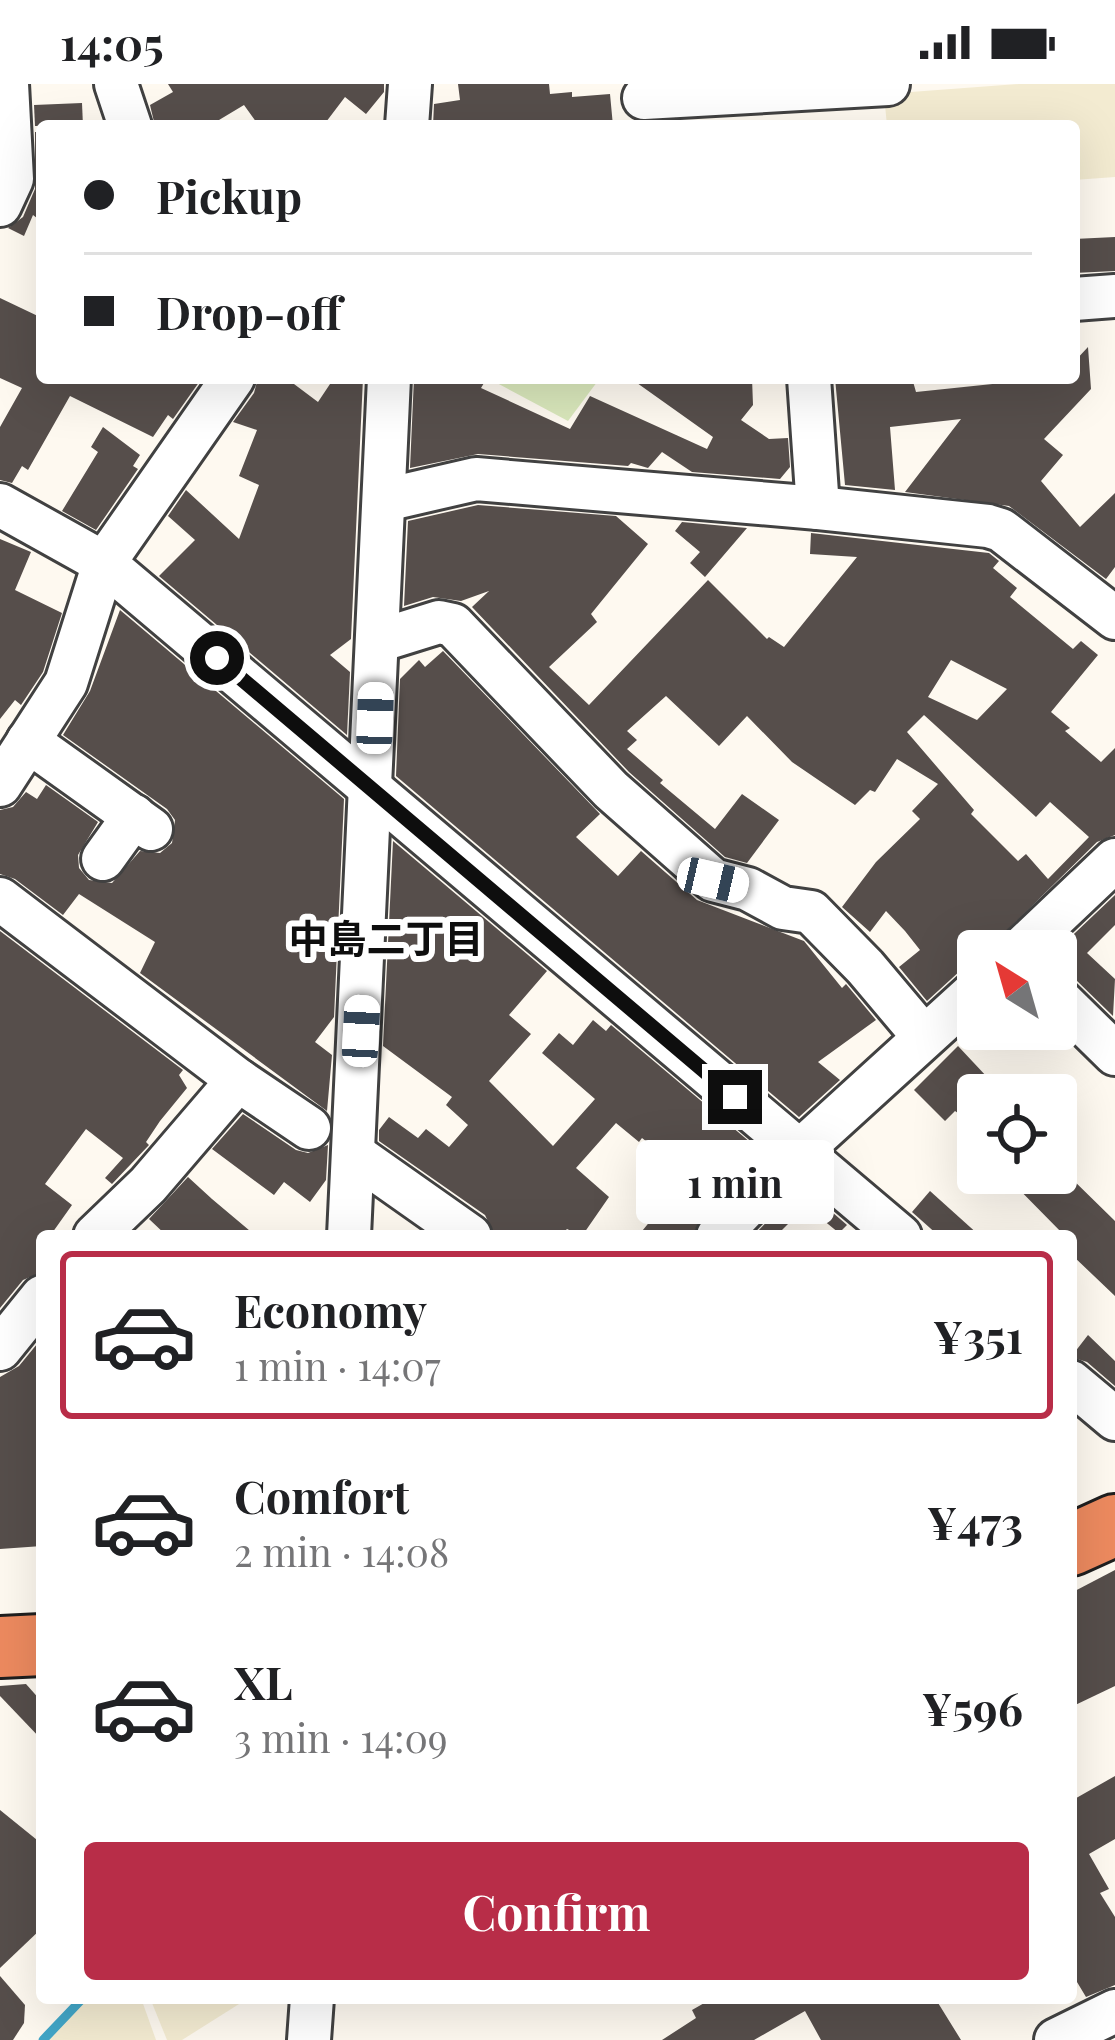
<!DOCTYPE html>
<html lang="en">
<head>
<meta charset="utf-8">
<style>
  body { margin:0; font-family:"Playfair Display","Noto Sans JP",serif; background:#f6f6f6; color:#202124; height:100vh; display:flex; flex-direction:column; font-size:45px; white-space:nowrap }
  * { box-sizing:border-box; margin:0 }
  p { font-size:39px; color:#757577 }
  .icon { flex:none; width:66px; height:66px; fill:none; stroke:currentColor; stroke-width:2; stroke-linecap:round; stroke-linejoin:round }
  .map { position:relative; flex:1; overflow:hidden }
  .details { position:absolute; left:36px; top:1146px; width:1041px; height:774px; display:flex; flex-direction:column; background:#fff; border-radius:12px; box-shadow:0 12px 48px #0002 }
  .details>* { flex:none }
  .guide { position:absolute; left:36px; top:36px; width:1044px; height:264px; border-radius:12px; box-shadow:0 12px 48px #0002; display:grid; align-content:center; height:264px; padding:0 48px; background:#fff }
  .needle { width:78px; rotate:323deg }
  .fabs { position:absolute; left:957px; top:846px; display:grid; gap:24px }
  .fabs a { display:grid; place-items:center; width:120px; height:120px; border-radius:12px; background:#fff; box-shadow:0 12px 48px #0002; font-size:60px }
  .end { position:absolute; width:54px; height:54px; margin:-27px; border:15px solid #0e0e0e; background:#fff; box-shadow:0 0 0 6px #fff }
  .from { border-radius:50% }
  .bubble { position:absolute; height:84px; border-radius:12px; background:#fff; box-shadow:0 12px 48px #0002; font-size:39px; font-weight:700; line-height:84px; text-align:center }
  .car { position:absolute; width:36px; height:72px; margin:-36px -18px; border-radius:15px; box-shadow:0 0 9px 3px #0007; background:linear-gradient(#fff 24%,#345 0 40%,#fff 0 76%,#345 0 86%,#fff 0) }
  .guide b { display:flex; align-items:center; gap:42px; height:114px; font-size:45px }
  .guide b+b { border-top:3px solid #e0e0e0 }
  .guide i { width:30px; height:30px; background:#202124 }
  ul { padding:21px 0 0; list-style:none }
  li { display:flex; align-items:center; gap:36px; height:168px; margin:0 24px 18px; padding:0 24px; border:6px solid transparent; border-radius:12px }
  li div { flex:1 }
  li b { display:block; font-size:45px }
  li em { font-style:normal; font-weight:700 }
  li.active { border-color:#b82d48 }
  li>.icon { width:108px; height:108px; stroke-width:1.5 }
  .action { display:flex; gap:24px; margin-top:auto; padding:24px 48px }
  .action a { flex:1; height:138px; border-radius:12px; background:#b82d48; color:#fff; font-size:48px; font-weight:700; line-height:138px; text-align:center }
  .status { display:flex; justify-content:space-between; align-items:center; height:84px; padding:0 60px; background:#fff; direction:ltr }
  .status svg { height:33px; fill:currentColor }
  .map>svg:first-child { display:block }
  .farmland { fill:#f3ebd1 }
  .green { fill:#d9e7bb }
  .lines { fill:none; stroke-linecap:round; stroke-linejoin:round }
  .stream { stroke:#42a6c7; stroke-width:9 }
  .building { fill:#564e4b; fill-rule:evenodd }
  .minor-casing { stroke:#414141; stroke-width:48 }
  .highway-casing { stroke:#1f1f1f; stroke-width:66 }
  .minor { stroke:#fff; stroke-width:42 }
  .highway { stroke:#ed8a5f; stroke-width:60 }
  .route { stroke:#0e0e0e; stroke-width:15 }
  .labels { text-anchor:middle; stroke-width:12; stroke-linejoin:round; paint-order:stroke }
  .neighbourhood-label { font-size:39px; font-weight:bold; fill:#0e0e0e; stroke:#fff }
</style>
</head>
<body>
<div class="status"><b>14:05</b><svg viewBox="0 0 49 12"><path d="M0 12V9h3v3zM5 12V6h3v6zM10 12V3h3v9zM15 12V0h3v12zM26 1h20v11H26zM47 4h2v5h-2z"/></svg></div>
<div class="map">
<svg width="1115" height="1956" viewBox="0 0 1115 1956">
  <rect width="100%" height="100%" fill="#fef9f0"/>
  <!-- farmland -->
  <g class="farmland">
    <path d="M 1019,0 L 1115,0 L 1115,93 L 1074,96 L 1074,42 L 887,42 L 884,10 Z"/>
    <path d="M 77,1914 L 141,1914 L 156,1956 L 39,1956 Z"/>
    <path d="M 150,1914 L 246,1914 L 247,1915 L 182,1956 L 167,1956 Z"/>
  </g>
  <!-- green -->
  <path class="green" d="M 500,294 L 600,294 L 568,337 L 497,299 Z"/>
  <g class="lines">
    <!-- stream -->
    <path class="stream" d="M 43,1956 L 83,1914"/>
  </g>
  <!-- building -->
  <g class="building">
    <path d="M 168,0 L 384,0 L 384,8 L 366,30 L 345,13 L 323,42 L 259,42 L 244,21 L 209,42 L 155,42 L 150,21 L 173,8 Z"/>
    <path d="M 458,0 L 549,0 L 550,10 L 572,8 L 572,13 L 610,10 L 613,42 L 433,42 L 434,20 L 460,16 Z"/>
    <path d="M 82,19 L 83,42 L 35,42 L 34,21 Z"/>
    <path d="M 35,48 L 42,48 L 42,138 L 33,131 L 24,152 L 8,144 L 23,133 L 35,105 Z"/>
    <path d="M 1115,153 L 1115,187 L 1074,189 L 1074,155 Z"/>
    <path d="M 0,214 L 42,234 L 42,294 L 202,294 L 173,335 L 168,331 L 153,353 L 70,312 L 28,386 L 22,382 L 12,399 L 0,396 L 0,343 L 22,304 L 0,294 Z"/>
    <path d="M 1088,263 L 1091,305 L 1044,355 L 1063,371 L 1041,397 L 1080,443 L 1115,409 L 1115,483 L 1106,495 L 1009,422 L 905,408 L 961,335 L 890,343 L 895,406 L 845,401 L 835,294 L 912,294 L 916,308 L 1002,299 L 995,294 L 1074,294 L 1074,278 Z"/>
    <path d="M 258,294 L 286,294 L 318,318 L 334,294 L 363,294 L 351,555 L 330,571 L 350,588 L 347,651 L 159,492 L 195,456 L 168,432 L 186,406 L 239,455 L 259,401 L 239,392 L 257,346 L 233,338 L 254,309 Z"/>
    <path d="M 414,294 L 487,294 L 481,304 L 570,345 L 590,312 L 707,365 L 713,353 L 630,294 L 752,294 L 753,321 L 741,336 L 769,355 L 788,354 L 790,383 L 780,395 L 692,388 L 662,368 L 648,384 L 631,379 L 628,382 L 478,370 L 410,384 Z"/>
    <path d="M 103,343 L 140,371 L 133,382 L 138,385 L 96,446 L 62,427 L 98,368 L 91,363 Z"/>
    <path d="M 478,421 L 616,432 L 648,460 L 591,530 L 597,538 L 549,583 L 589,621 L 708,496 L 767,555 L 769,553 L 784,563 L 857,473 L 810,470 L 811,449 L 989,469 L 999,477 L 993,484 L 1017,504 L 1010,513 L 1073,565 L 1081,557 L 1098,571 L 1051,628 L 1070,644 L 1065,647 L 1101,678 L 1115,664 L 1115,751 L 1097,758 L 997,856 L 984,867 L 978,867 L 978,880 L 961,886 L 927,917 L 899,883 L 920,866 L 905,847 L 886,827 L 870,848 L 842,823 L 876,778 L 920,735 L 912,727 L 938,700 L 897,675 L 875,708 L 870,706 L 855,721 L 792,678 L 747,632 L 719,662 L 666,612 L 627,647 L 637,656 L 627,665 L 663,696 L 660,699 L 715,745 L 742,710 L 779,736 L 747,779 L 725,773 L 629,688 L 472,523 L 489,507 L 461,517 L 433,513 L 404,522 L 408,437 ZM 951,576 L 1007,605 L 977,636 L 928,613 ZM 924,631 L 1036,733 L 1050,718 L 1089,753 L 1048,795 L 1026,770 L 1018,777 L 971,730 L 974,726 L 907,648 Z"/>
    <path d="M 682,438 L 747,444 L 705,493 L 690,479 L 700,468 L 675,447 Z"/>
    <path d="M 0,455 L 31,468 L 15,506 L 62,529 L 43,588 L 21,621 L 15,616 L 0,635 Z"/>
    <path d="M 120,526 L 344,715 L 334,933 L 315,958 L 332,971 L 327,1027 L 140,889 L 155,858 L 79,810 L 63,831 L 15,795 L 0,790 L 0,726 L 13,723 L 26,708 L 37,715 L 46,701 L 98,738 L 78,771 L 79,784 L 89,796 L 112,799 L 140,767 L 160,769 L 172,759 L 175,736 L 167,725 L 63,651 L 90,607 Z"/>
    <path d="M 443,567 L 600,730 L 576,753 L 618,792 L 641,767 L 697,816 L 804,857 L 842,904 L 846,900 L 876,936 L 818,978 L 840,996 L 799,1033 L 396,692 L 400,595 L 419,576 L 425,583 Z"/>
    <path d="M 393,757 L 547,887 L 509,931 L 531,950 L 489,997 L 553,1062 L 595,1015 L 542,969 L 559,949 L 573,961 L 593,936 L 606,947 L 611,941 L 763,1069 L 700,1134 L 693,1152 L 638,1152 L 683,1097 L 679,1094 L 685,1088 L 642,1054 L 639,1058 L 616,1039 L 576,1084 L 609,1113 L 582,1152 L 567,1145 L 560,1152 L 495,1152 L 485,1131 L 379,1057 L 379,1046 L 389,1033 L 418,1054 L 426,1045 L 449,1063 L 468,1041 L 446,1021 L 452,1013 L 383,962 Z"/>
    <path d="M 1115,811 L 1115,841 L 1087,869 L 1115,895 L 1113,932 L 1074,894 L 1056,887 L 1056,867 Z"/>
    <path d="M 0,847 L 183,986 L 179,991 L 187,1004 L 160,1037 L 146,1058 L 149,1061 L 112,1100 L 105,1094 L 123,1074 L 86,1045 L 45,1100 L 72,1121 L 50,1152 L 42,1152 L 42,1188 L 23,1196 L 0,1224 Z"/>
    <path d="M 958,962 L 988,994 L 979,1002 L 984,1008 L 978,1011 L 978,1043 L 955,1027 L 945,1037 L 914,1006 Z"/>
    <path d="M 243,1030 L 296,1066 L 308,1069 L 328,1061 L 326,1096 L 310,1118 L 284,1098 L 274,1111 L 212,1065 Z"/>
    <path d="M 1003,1089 L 1066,1089 L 1115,1137 L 1115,1212 L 1072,1171 L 1077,1165 L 1071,1152 L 1065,1152 Z"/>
    <path d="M 188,1093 L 212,1115 L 256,1152 L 167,1152 L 149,1135 Z"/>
    <path d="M 802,1102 L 847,1141 L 839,1149 L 806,1122 L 776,1152 L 753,1152 Z"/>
    <path d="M 930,1107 L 980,1152 L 939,1152 L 912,1128 Z"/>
    <path d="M 1088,1251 L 1115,1277 L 1115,1302 L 1087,1278 L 1071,1273 Z"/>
    <path d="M 42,1254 L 42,1462 L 0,1465 L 0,1293 L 19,1282 Z"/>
    <path d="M 1115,1486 L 1115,1602 L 1071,1623 L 1071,1509 Z"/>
    <path d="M 26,1600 L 42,1618 L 42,1656 L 0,1612 L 0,1602 Z"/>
    <path d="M 1115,1692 L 1115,1755 L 1089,1770 L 1109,1805 L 1100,1809 L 1115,1833 L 1115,1901 L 1086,1913 L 1071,1888 L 1071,1717 Z"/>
    <path d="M 0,1726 L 42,1760 L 42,1844 L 0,1884 Z"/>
    <path d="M 0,1892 L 25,1921 L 24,1939 L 13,1956 L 0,1956 Z"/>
    <path d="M 713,1914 L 935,1914 L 961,1956 L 821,1956 L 805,1927 L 754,1956 L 662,1956 L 696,1934 L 692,1926 Z"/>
  </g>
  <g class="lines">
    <!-- minor casing -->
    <g class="minor-casing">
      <g id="minor">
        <path d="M 116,0 L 130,42"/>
        <path d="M 644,14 L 888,0"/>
        <path d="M 407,42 L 410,0"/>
        <path d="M 0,121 L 12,95 L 7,0"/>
        <path d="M 1074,215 L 1115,212"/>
        <path d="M 809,294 L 818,424"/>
        <path d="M 385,416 L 476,395 L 818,424 L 988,442 L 1001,446 L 1115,534"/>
        <path d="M 0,421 L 104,479 L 900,1152"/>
        <path d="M 378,557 L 439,538 L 453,541 L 611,706 L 713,796 L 748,805 L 783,824 L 811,828 L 865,883 L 924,953"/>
        <path d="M 28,657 L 151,745"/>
        <path d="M 0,701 L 66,599 L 104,479 L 233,294"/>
        <path d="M 103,775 L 134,732"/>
        <path d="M 0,815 L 238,996 L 309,1044"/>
        <path d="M 1019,867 L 1115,776"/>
        <path d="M 1056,912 L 1115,970"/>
        <path d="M 355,1071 L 470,1152"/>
        <path d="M 95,1152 L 148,1101 L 238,996"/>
        <path d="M 349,1152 L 389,294"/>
        <path d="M 718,1152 L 800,1067 L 978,905"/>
        <path d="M 0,1265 L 42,1213"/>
        <path d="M 1071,1298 L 1115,1335"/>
        <path d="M 309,1956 L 312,1914"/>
        <path d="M 1056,1956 L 1115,1927"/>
      </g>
    </g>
    <!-- highway casing -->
    <g class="highway-casing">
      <g id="highway">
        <path d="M 1071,1461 L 1115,1441"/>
        <path d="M 0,1563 L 42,1561"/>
      </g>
    </g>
    <!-- minor -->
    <use href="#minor" class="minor"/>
    <!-- highway -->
    <use href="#highway" class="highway"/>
  </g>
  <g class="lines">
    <!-- route -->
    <path class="route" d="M 217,574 L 735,1013"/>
  </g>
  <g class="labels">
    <!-- neighbourhood labels -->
    <g class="neighbourhood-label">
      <text x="386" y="869">中島二丁目</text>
    </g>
  </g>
</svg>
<div class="fabs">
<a><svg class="needle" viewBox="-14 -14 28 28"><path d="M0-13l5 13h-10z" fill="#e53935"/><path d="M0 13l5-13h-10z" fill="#757577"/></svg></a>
<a><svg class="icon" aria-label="locate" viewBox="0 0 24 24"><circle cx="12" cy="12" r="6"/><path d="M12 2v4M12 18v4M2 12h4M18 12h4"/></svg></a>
</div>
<i class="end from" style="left:217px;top:574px"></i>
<i class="end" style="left:735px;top:1013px"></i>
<div class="bubble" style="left:636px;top:1056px;width:198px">1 min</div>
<i class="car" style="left:375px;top:634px;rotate:2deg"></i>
<i class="car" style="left:713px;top:796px;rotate:103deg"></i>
<i class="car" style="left:361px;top:947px;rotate:3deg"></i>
<div class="guide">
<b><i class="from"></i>Pickup</b>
<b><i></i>Drop-off</b>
</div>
<section class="details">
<ul>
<li class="active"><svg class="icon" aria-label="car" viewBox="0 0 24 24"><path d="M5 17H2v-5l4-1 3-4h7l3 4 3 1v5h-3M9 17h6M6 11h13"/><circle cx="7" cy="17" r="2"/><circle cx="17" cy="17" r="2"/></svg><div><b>Economy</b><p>1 min · 14:07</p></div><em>¥351</em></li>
<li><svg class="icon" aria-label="car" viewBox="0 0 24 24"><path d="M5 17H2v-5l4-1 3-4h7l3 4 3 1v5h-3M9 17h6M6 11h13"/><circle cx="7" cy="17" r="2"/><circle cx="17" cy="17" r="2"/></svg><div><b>Comfort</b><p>2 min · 14:08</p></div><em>¥473</em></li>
<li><svg class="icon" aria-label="car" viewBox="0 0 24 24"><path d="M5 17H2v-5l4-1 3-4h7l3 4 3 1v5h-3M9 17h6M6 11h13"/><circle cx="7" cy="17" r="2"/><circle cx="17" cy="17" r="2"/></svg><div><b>XL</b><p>3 min · 14:09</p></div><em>¥596</em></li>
</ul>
<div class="action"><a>Confirm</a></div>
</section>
</div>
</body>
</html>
